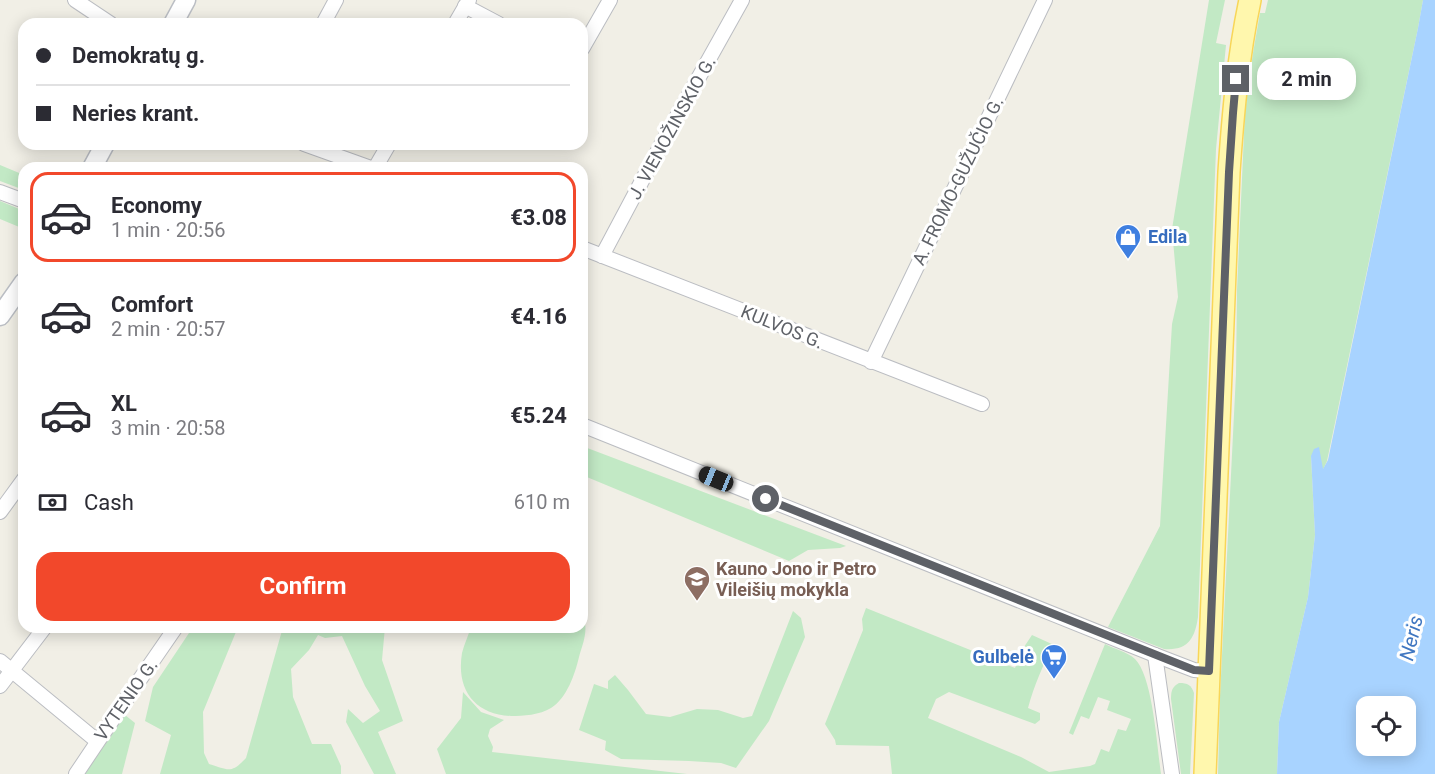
<!DOCTYPE html>
<html lang="en">
<head>
<meta charset="utf-8">
<style>
  body { margin:0; font-family:Roboto,sans-serif; background:#f7f7f7; color:#2b2b33; height:100vh; display:flex; flex-direction:column; font-size:22px; white-space:nowrap }
  * { box-sizing:border-box; margin:0 }
  p { font-size:20px; color:#7c7c81 }
  .icon { flex:none; width:33px; height:33px; fill:none; stroke:currentColor; stroke-width:2; stroke-linecap:round; stroke-linejoin:round }
  .map { position:relative; flex:1; overflow:hidden }
  .panel { position:absolute; left:18px; top:162px; width:570px; height:471px; display:flex; flex-direction:column; background:#fff; border-radius:18px; box-shadow:0 3px 15px #0003 }
  .panel>* { flex:none }
  .banner { position:absolute; left:18px; top:18px; width:570px; height:132px; border-radius:18px; box-shadow:0 3px 15px #0003; display:grid; align-content:center; height:132px; padding:0 18px; background:#fff }
  .fabs { position:absolute; left:1356px; top:696px; display:grid; gap:12px }
  .fabs a { display:grid; place-items:center; width:60px; height:60px; border-radius:12px; background:#fff; box-shadow:0 3px 15px #0003; font-size:30px }
  .end { position:absolute; width:27px; height:27px; margin:-14px; border:8px solid #5e6167; background:#fff; box-shadow:0 0 0 3px #fff }
  .from { border-radius:50% }
  .bubble { position:absolute; height:42px; border-radius:18px; background:#fff; box-shadow:0 3px 15px #0003; font-size:20px; font-weight:700; line-height:42px; text-align:center }
  .car { position:absolute; width:18px; height:36px; margin:-18px -9px; border-radius:8px; box-shadow:0 0 4px 2px #0007; background:linear-gradient(#222 24%,#8ab4d8 0 40%,#222 0 76%,#8ab4d8 0 86%,#222 0) }
  .banner b { display:flex; align-items:center; gap:21px; height:57px; font-size:22px }
  .banner b+b { border-top:2px solid #e1e1e2 }
  .banner i { width:15px; height:15px; background:#2b2b33 }
  ul { padding:10px 0 0; list-style:none }
  li { display:flex; align-items:center; gap:18px; height:90px; margin:0 12px 9px; padding:0 6px; border:3px solid transparent; border-radius:18px }
  li div { flex:1 }
  li b { display:block; font-size:22px }
  li em { font-style:normal; font-weight:700 }
  li.selected { border-color:#f2482b }
  li>.icon { width:54px; height:54px; stroke-width:1.5 }
  .pay { display:flex; align-items:center; gap:15px; height:66px; padding:0 18px; font-size:22px }
  .pay p { margin-inline-start:auto }
  .primary-button { display:flex; gap:12px; margin-top:auto; padding:12px 18px }
  .primary-button a { flex:1; height:69px; border-radius:18px; background:#f2482b; color:#fff; font-size:24px; font-weight:700; line-height:69px; text-align:center }
  .map>svg:first-child { display:block }
  .green { fill:#c2e9c5 }
  .water { fill:#a8d3ff; fill-rule:evenodd }
  .lines { fill:none; stroke-linecap:round; stroke-linejoin:round }
  .street-casing { stroke:#bbbdc2; stroke-width:16 }
  .secondary-casing { stroke:#bbbec4; stroke-width:21 }
  .primary-casing { stroke:#f8d658; stroke-width:24 }
  .street { stroke:#fff; stroke-width:14 }
  .secondary { stroke:#fff; stroke-width:18 }
  .primary { stroke:#fff7ad; stroke-width:21 }
  .route { stroke:#5e6167; stroke-width:8 }
  .labels { text-anchor:middle; stroke-width:6; stroke-linejoin:round; paint-order:stroke }
  .street-label { font-size:18px; fill:#5e6167; stroke:#fff }
  .shop-label { font-size:18px; font-weight:bold; fill:#366cbe; stroke:#fff; text-anchor:start }
  .education-label { font-size:18px; font-weight:bold; fill:#785e54; stroke:#fff; text-anchor:start }
  .water-label { font-size:20px; font-style:italic; fill:#4077c1; stroke:#fff }
</style>
</head>
<body>
<div class="map">
<svg width="1435" height="774" viewBox="0 0 1435 774">
  <rect width="100%" height="100%" fill="#f1efe6"/>
  <!-- green -->
  <g class="green">
    <path d="M 1209,0 L 1225,0 L 1216,43 L 1226,45 L 1216,149 L 1198,617 C 1195,638 1188,651 1164,649 L 1108,627 L 1160,526 L 1172,324 L 1178,297 L 1172,229 Z"/>
    <path d="M 1268,0 L 1423,0 L 1418,28 L 1327,461 L 1323,470 L 1311,456 L 1315,535 L 1308,597 L 1279,722 L 1277,774 L 1218,774 L 1220,696 L 1236,374 L 1237,290 L 1245,111 L 1253,53 L 1260,13 L 1265,13 Z"/>
    <path d="M 0,165 L 24,175 L 24,190 L 0,181 Z"/>
    <path d="M 0,201 L 24,211 L 24,229 L 0,219 Z"/>
    <path d="M 582,446 L 846,546 L 840,548 L 808,550 L 789,561 L 582,475 Z"/>
    <path d="M 866,608 L 1015,668 L 1024,647 L 1032,635 L 1054,645 C 1043,664 1034,686 1028,708 L 1040,713 L 1040,720 L 1035,724 L 949,692 L 936,699 L 928,718 L 1021,757 L 1049,772 L 1090,766 L 1095,764 L 1101,749 L 1109,752 L 1118,729 L 1126,731 L 1131,719 L 1107,710 L 1110,701 L 1098,697 L 1089,719 L 1081,716 L 1073,735 L 1069,733 L 1105,644 C 1114,649 1128,652 1135,659 C 1153,677 1157,747 1161,774 L 892,774 L 889,746 L 836,745 L 835,740 L 825,724 L 863,630 L 862,619 Z"/>
    <path d="M 793,611 L 801,618 L 805,637 L 769,721 L 736,768 L 721,763 L 689,761 L 621,759 L 605,750 L 606,741 L 579,730 L 594,684 L 608,689 L 608,681 L 615,675 L 628,690 L 646,714 L 670,717 L 697,709 L 718,710 L 743,718 L 752,716 Z"/>
    <path d="M 582,613 C 589,629 584,640 579,657 C 575,674 567,698 551,708 C 540,715 523,716 511,716 C 474,714 456,689 462,653 C 464,645 468,636 471,627 L 582,627 Z"/>
    <path d="M 193,627 L 238,627 L 203,712 L 204,753 L 209,764 C 229,770 231,774 246,758 L 283,627 L 385,627 L 382,660 L 403,721 L 378,732 L 396,774 L 374,774 L 346,722 L 348,709 L 363,723 L 380,711 L 365,686 L 342,636 L 325,638 L 318,635 L 309,650 L 291,669 L 293,697 L 312,744 L 331,744 L 341,766 L 341,774 L 160,774 L 171,735 L 145,721 L 153,687 Z"/>
    <path d="M 1179,683 C 1188,683 1191,685 1194,693 L 1190,774 L 1181,774 L 1171,699 C 1171,691 1172,687 1179,683 Z"/>
    <path d="M 463,692 L 481,712 L 504,720 L 490,729 L 488,736 L 493,747 L 492,752 L 687,774 L 446,774 L 437,749 L 461,718 Z"/>
    <path d="M 125,715 L 135,723 L 122,774 L 85,774 Z"/>
  </g>
  <!-- water -->
  <path class="water" d="M 1423,0 L 1435,0 L 1435,774 L 1277,774 L 1279,722 L 1308,597 L 1315,535 L 1311,456 L 1314,449 L 1319,447 L 1323,469 L 1328,460 L 1418,28 ZM 1366,706 L 1406,706 L 1406,746 L 1366,746 Z"/>
  <g class="lines">
    <!-- street casing -->
    <g class="street-casing">
      <g id="street">
        <path d="M 75,0 L 111,24"/>
        <path d="M 465,6 L 499,24"/>
        <path d="M 323,24 L 336,0"/>
        <path d="M 455,24 L 469,0"/>
        <path d="M 582,49 L 610,0"/>
        <path d="M 304,144 L 371,168"/>
        <path d="M 375,168 L 389,144"/>
        <path d="M 0,192 L 24,201"/>
        <path d="M 582,248 L 982,404"/>
        <path d="M 602,256 L 661,145 L 742,0"/>
        <path d="M 871,362 L 1045,0"/>
        <path d="M 582,425 L 1155,655 L 1194,670 L 1209,671"/>
        <path d="M 0,512 L 24,479"/>
        <path d="M 1155,655 L 1172,774"/>
        <path d="M 0,661 L 97,741"/>
        <path d="M 0,686 L 45,627"/>
        <path d="M 76,774 L 125,701 L 176,627"/>
      </g>
    </g>
    <!-- secondary casing -->
    <g class="secondary-casing">
      <g id="secondary">
        <path d="M 173,24 L 186,0"/>
        <path d="M 92,168 L 105,144"/>
        <path d="M 0,316 L 24,282"/>
      </g>
    </g>
    <!-- primary casing -->
    <g class="primary-casing">
      <path id="primary" d="M 1205,774 L 1229,172 C 1233,114 1238,57 1250,0"/>
    </g>
    <!-- street -->
    <use href="#street" class="street"/>
    <!-- secondary -->
    <use href="#secondary" class="secondary"/>
    <!-- primary -->
    <use href="#primary" class="primary"/>
  </g>
  <g class="lines">
    <!-- route -->
    <path class="route" d="M 766,499 L 1194,670 L 1209,671 L 1229,172 L 1233,113 L 1236,79"/>
  </g>
  <!-- icons -->
  <defs>
    <g id="shop-pin" transform="scale(1.35)"><path d="M0 17L-7.5 6A9.5 9.5 0 1 1 7.5 6Z" fill="#3f7fe0" stroke="#fff"/><path d="M-5-2.5h2.3a2.7 3.5 0 0 1 5.4 0H5L5.5 6h-11ZM-1.5-2.5h3a1.5 2.3 0 0 0-3 0Z" fill="#fff"/></g>
    <g id="school-pin" transform="scale(1.35)"><path d="M0 17L-7.5 6A9.5 9.5 0 1 1 7.5 6Z" fill="#8d6e63" stroke="#fff"/><path d="M0-5L7-2L0 1L-7-2ZM-4 1L0 2.5L4 1V4Q0 6-4 4Z" fill="#fff"/></g>
    <g id="supermarket-pin" transform="scale(1.35)"><path d="M0 17L-7.5 6A9.5 9.5 0 1 1 7.5 6Z" fill="#3f7fe0" stroke="#fff"/><path d="M-6-5.5h2.5l.6 2H6L4.5 2H-2.5L-4.4-4H-6ZM-1.5 3.2a1.3 1.3 0 1 0 .1 0ZM3 3.2a1.3 1.3 0 1 0 .1 0Z" fill="#fff"/></g>
  </defs>
  <g fill-rule="evenodd">
    <use href="#shop-pin" x="1128" y="237"/>
    <use href="#school-pin" x="697" y="579"/>
    <use href="#supermarket-pin" x="1054" y="657"/>
  </g>
  <g class="labels">
    <!-- street labels -->
    <g class="street-label">
      <text transform="translate(672 128) rotate(-61)" y="6">J. VIENOŽINSKIO G.</text>
      <text transform="translate(958 181) rotate(-64)" y="6">A. FROMO-GUŽUČIO G.</text>
      <text transform="translate(782 327) rotate(22)" y="6">KULVOS G.</text>
      <text transform="translate(126 700) rotate(-55)" y="6">VYTENIO G.</text>
    </g>
    <!-- shop labels -->
    <g class="shop-label">
      <text x="1148" y="243">Edila</text>
      <text x="1034" y="663" text-anchor="end">Gulbelė</text>
    </g>
    <!-- education labels -->
    <g class="education-label">
      <text x="716" y="575">Kauno Jono ir Petro<tspan x="716" dy="21">Vileišių mokykla</tspan></text>
    </g>
    <!-- water labels -->
    <g class="water-label">
      <text transform="translate(1411 638) rotate(-77)" y="7">Neris</text>
    </g>
  </g>
</svg>
<div class="fabs">
<a><svg class="icon" aria-label="locate" viewBox="0 0 24 24"><circle cx="12" cy="12" r="6"/><path d="M12 2v4M12 18v4M2 12h4M18 12h4"/></svg></a>
</div>
<i class="end from" style="left:766px;top:499px"></i>
<i class="end" style="left:1236px;top:79px"></i>
<div class="bubble" style="left:1257px;top:58px;width:99px">2 min</div>
<i class="car" style="left:716px;top:479px;rotate:292deg"></i>
<div class="banner">
<b><i class="from"></i>Demokratų g.</b>
<b><i></i>Neries krant.</b>
</div>
<section class="panel">
<ul>
<li class="selected"><svg class="icon" aria-label="car" viewBox="0 0 24 24"><path d="M5 17H2v-5l4-1 3-4h7l3 4 3 1v5h-3M9 17h6M6 11h13"/><circle cx="7" cy="17" r="2"/><circle cx="17" cy="17" r="2"/></svg><div><b>Economy</b><p>1 min · 20:56</p></div><em>€3.08</em></li>
<li><svg class="icon" aria-label="car" viewBox="0 0 24 24"><path d="M5 17H2v-5l4-1 3-4h7l3 4 3 1v5h-3M9 17h6M6 11h13"/><circle cx="7" cy="17" r="2"/><circle cx="17" cy="17" r="2"/></svg><div><b>Comfort</b><p>2 min · 20:57</p></div><em>€4.16</em></li>
<li><svg class="icon" aria-label="car" viewBox="0 0 24 24"><path d="M5 17H2v-5l4-1 3-4h7l3 4 3 1v5h-3M9 17h6M6 11h13"/><circle cx="7" cy="17" r="2"/><circle cx="17" cy="17" r="2"/></svg><div><b>XL</b><p>3 min · 20:58</p></div><em>€5.24</em></li>
</ul>
<div class="pay"><svg class="icon" aria-label="cash" viewBox="0 0 24 24"><path d="M3 7h18v10H3z"/><circle cx="12" cy="12" r="2"/></svg>Cash<p>610 m</p></div>
<div class="primary-button"><a>Confirm</a></div>
</section>
</div>
</body>
</html>
